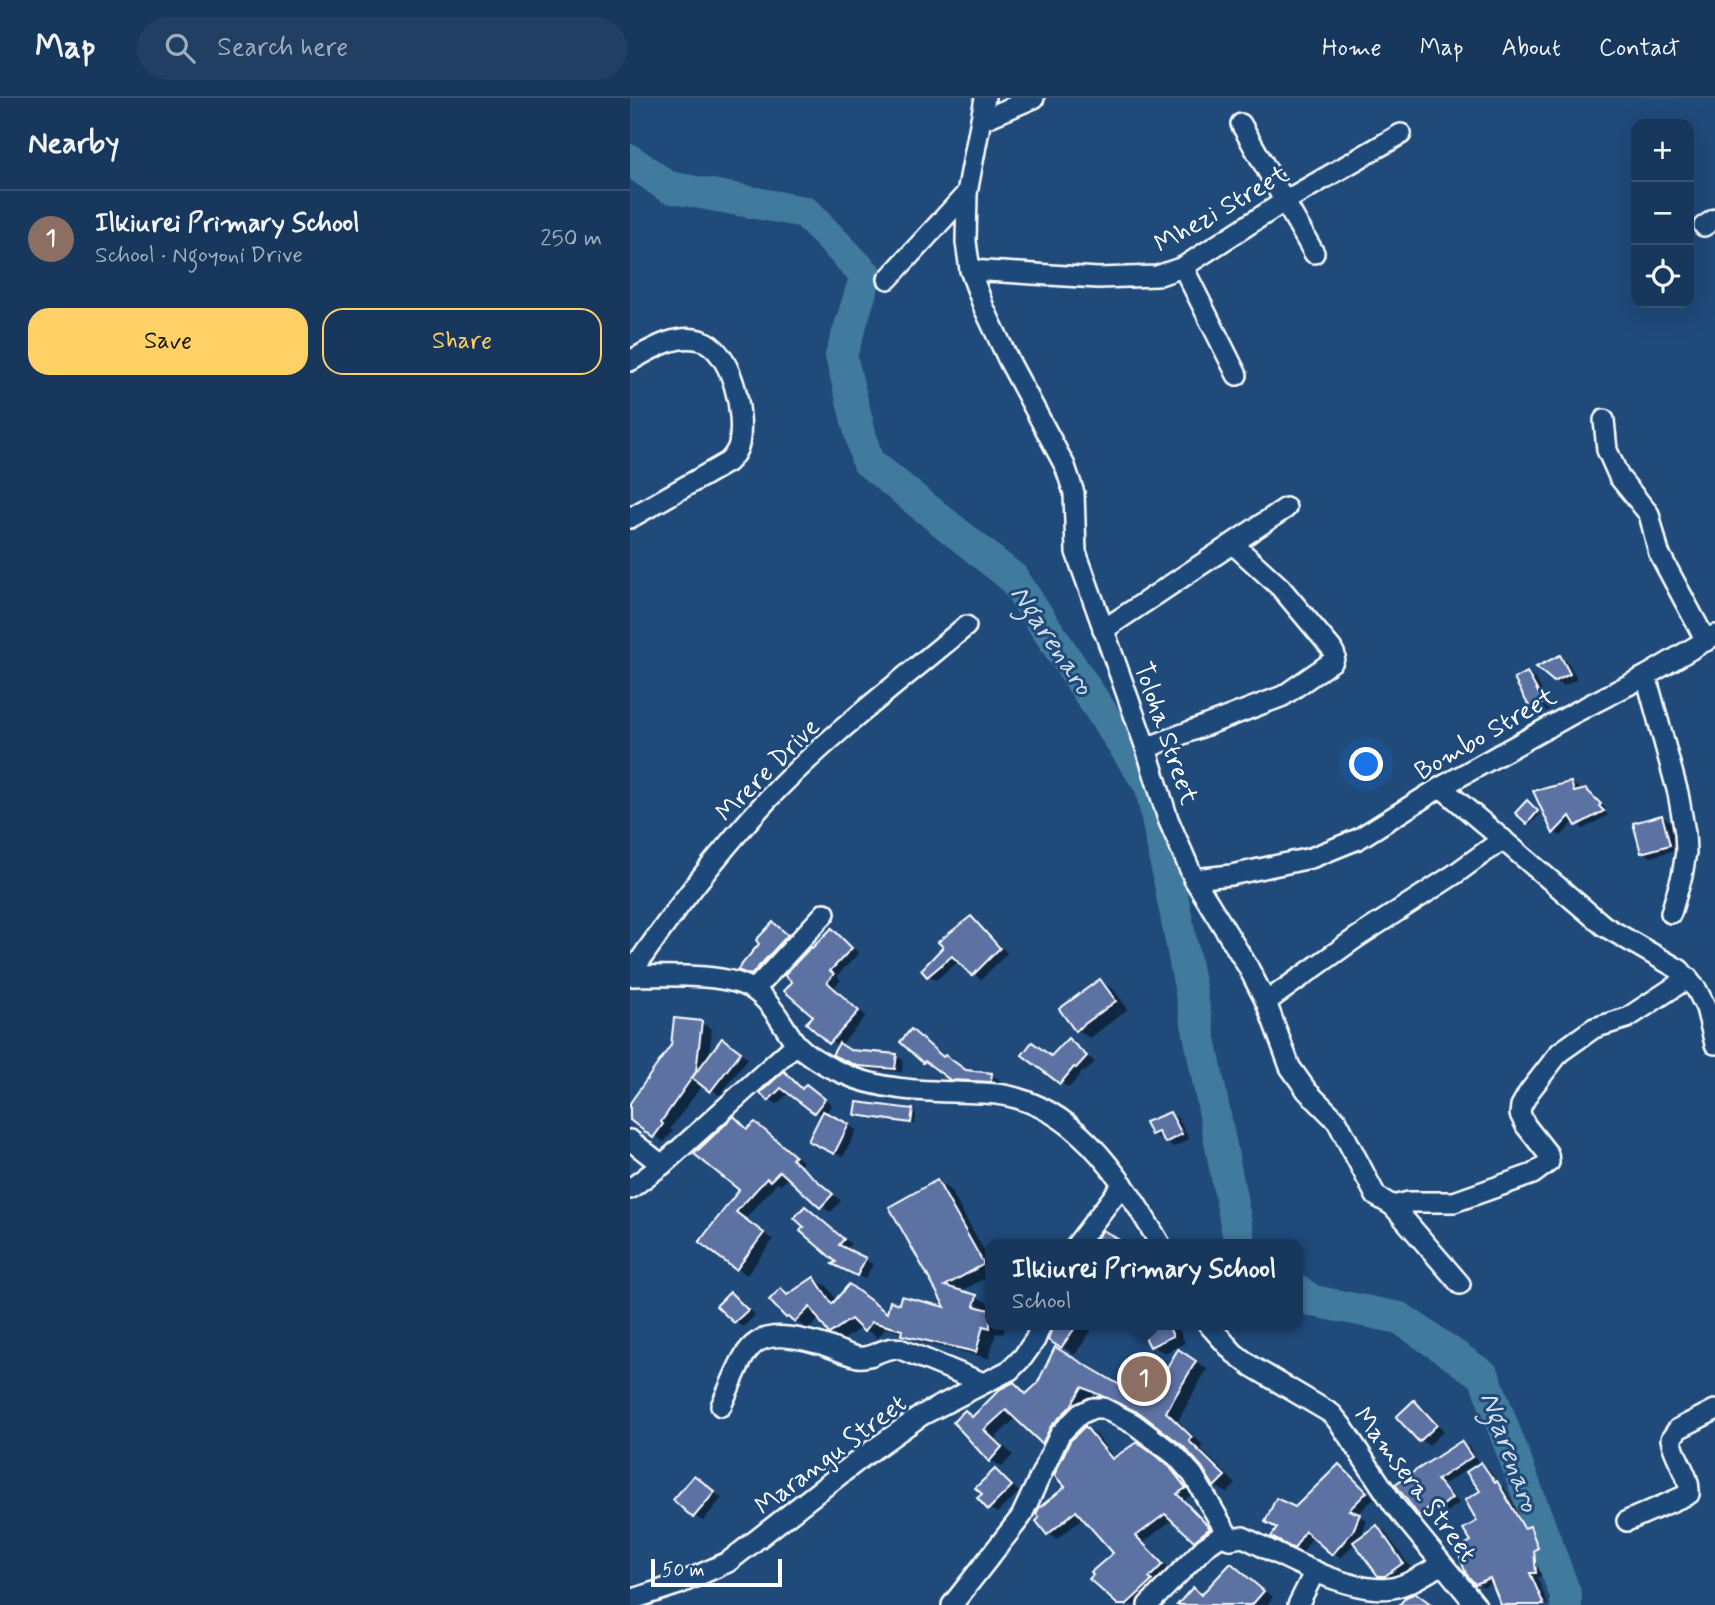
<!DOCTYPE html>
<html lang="en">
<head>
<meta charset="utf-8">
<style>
	:root { --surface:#17385c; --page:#203f62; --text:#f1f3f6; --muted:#9eacbb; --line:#365272; --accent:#ffd166 }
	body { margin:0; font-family:Mynerve,sans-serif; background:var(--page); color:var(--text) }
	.controls { position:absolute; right:21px; top:21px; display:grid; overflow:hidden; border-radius:14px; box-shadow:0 7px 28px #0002 }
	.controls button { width:63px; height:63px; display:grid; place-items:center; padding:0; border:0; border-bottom:2px solid var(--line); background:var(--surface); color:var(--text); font:35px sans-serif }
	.scale { position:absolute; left:21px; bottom:18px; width:131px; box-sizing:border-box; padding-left:7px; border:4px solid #fff; border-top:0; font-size:19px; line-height:24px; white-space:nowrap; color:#fff; -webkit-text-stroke:5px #1f4a7a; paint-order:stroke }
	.you { position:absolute; left:737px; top:667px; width:24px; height:24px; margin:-18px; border:5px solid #fff; border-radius:50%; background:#1a73e8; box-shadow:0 0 0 10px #1a73e833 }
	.badge { display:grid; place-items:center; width:46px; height:46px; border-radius:50%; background:var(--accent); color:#fff; font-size:23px; font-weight:700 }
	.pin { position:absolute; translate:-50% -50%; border:4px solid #fff; box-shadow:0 2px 7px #0006 }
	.popup { position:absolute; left:355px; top:1141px; width:318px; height:91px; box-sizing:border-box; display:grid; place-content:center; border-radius:14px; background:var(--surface); filter:drop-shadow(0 2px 5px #0005); font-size:23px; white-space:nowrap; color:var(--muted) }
	.popup b { font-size:26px; color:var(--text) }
	.popup::after { content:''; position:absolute; left:50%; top:100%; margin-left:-14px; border:14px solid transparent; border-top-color:var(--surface) }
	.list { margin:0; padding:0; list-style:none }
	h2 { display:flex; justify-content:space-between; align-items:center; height:91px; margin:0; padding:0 28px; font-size:30px }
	h2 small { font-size:23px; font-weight:400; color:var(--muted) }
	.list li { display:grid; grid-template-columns:46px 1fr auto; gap:21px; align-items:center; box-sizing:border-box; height:98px; padding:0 28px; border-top:2px solid var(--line) }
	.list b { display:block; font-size:26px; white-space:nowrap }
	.list p { margin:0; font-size:23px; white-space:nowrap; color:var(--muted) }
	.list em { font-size:23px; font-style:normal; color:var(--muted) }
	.actions { display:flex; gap:14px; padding:21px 28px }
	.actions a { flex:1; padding:16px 0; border:2px solid var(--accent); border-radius:21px; text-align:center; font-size:24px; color:var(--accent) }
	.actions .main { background:var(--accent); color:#111 }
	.icon { flex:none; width:38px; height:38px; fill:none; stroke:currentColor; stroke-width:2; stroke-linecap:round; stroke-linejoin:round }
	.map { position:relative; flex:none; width:1085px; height:1507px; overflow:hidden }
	header { display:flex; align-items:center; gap:42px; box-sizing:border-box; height:98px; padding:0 35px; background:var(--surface); border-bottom:2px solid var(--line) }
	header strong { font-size:33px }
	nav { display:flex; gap:38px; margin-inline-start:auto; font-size:24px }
	.search { width:490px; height:63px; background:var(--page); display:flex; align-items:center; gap:18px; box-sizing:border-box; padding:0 24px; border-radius:38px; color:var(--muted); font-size:26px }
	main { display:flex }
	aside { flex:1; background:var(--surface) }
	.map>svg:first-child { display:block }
</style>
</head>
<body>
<header>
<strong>Map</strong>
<div class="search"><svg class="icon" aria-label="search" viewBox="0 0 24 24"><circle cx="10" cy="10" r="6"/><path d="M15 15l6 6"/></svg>Search here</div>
<nav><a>Home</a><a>Map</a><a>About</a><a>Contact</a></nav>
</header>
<main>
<aside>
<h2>Nearby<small></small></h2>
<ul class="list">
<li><span class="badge" style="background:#8d6e63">1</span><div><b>Ilkiurei Primary School</b><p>School · Ngoyoni Drive</p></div><em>250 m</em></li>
</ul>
<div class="actions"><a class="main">Save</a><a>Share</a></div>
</aside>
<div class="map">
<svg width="1085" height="1507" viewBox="0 0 1085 1507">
	<rect width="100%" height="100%" fill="#1f4a7a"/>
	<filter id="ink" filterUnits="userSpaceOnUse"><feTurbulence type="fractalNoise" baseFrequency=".0143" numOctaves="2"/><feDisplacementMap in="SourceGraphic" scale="14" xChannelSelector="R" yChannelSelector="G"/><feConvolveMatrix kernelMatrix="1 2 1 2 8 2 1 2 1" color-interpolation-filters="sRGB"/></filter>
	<g filter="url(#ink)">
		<g fill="#0007">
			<polygon points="930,559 938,564 947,581 934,588 925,583"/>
			<polygon points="897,576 906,581 921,610 911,616 902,611"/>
			<polygon points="941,686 948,689 949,695 956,693 963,697 976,711 974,713 978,717 953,731 945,723 931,738 924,734"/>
			<polygon points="898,704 910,716 901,726 898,724"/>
			<polygon points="1032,718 1040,723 1048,751 1021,759 1012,754"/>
			<polygon points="341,820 349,825 377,855 351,882 329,863 306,882 298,877"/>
			<polygon points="144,826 164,842 129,880 109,872 132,845"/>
			<polygon points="202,833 229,855 207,878 211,882 204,889 236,918 210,948 220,954 266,958 273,962 272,974 237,971 211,960 209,949 179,925 185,918 183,852"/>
			<polygon points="470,883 483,891 498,911 460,940 447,932 431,911"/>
			<polygon points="71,925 82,931 79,960 101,947 118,960 90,997 73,986 40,1031 43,1033 34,1044 0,1020 0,1007 43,947"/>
			<polygon points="282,933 315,960 337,974 361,977 369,981 368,987 329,985 321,980 294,963"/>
			<polygon points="438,942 465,964 455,974 453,973 439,990 431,985 422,959"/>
			<polygon points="155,975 174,991 185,993 202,1007 195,1016 227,1032 213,1059 189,1047 192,1018 160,994 147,1006 139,1001"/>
			<polygon points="282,1013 286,1015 285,1026 227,1016"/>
			<polygon points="540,1016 548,1020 559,1041 544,1049 536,1044 533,1039 530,1040 522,1036"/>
			<polygon points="105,1020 120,1031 125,1026 135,1031 173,1064 171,1067 211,1103 201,1114 192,1109 159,1079 151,1087 147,1085 115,1121 143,1142 117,1177 71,1144 111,1092"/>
			<polygon points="307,1084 320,1092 360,1163 360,1177 330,1194 347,1199 360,1206 358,1214 360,1214 360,1227 376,1227 373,1236 366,1235 359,1260 286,1243 273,1235 256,1230 248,1240 232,1229 213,1242 200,1235 190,1220 179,1231 157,1219 151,1192 159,1197 184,1181 197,1188 207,1203 220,1188 259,1216 319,1212 261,1110"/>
			<polygon points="176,1110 221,1146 215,1152 243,1166 235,1181 212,1170"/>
			<polygon points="101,1196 109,1201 125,1217 113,1229 105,1224"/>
			<polygon points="424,1227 465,1227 445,1257 420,1241"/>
			<polygon points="511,1227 547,1227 555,1245 535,1255 521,1248"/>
			<polygon points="425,1252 518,1305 561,1260 577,1271 548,1323 573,1347 570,1350 606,1386 597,1395 585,1388 574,1368 555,1347 516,1318 465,1294 453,1315 424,1352 413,1345 386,1320 365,1340 383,1357 372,1369 360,1362 336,1314 344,1320 384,1286 399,1296 408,1287"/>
			<polygon points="784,1305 793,1309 814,1333 799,1347 790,1342"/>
			<polygon points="456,1330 465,1335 485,1361 517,1352 547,1374 564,1395 554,1402 588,1436 574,1447 565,1442 543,1421 514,1444 541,1472 513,1507 490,1507 485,1455 454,1419 427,1441 418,1435 437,1390"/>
			<polygon points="831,1345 839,1349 848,1364 813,1387 829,1405 816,1415 809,1411 798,1421 790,1417 767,1386"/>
			<polygon points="851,1366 858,1370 869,1387 874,1389 898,1431 907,1434 915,1454 911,1455 913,1478 907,1479 918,1507 873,1507 864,1484 853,1489 846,1485 843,1444 849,1423 852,1393"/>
			<polygon points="709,1369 717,1373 744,1400 727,1417 737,1422 730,1441 747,1429 755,1434 781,1470 764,1482 758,1482 749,1477 726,1444 711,1460 683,1438 673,1454 652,1443 665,1411"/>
			<polygon points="365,1373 374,1378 389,1394 367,1415 359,1410 354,1396"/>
			<polygon points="64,1379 92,1400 73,1423 64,1418"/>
			<polygon points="602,1468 643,1499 637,1507 551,1507 564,1492 573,1497"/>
		</g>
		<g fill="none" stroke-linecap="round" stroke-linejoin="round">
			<g stroke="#417a9c" stroke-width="32">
				<polyline points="0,62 38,89 175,114 236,177 211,258 237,363 383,480 521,689 610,1146"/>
				<polyline points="668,1193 683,1203 770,1220 854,1278 936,1498 936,1507"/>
			</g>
		</g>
		<g fill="#5c72a3" stroke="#fff" stroke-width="2">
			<polygon points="930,557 940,576 924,584 906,569"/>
			<polygon points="897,574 914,605 901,612 884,581"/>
			<polygon points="941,684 944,694 956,691 971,706 969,708 974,713 946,728 940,718 923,736 903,693"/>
			<polygon points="897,702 908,713 897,726 885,715"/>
			<polygon points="1032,717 1040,747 1011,755 1003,725"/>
			<polygon points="341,818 370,850 342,878 322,858 297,879 291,872 313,849 308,844"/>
			<polygon points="143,824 158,837 121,877 107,872 129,846 126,842"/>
			<polygon points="202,830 222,850 200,873 204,876 197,884 229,913 199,946 176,925 183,918 154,893 162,884 154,877 181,849 182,850"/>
			<polygon points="470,881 486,903 445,933 429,911"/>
			<polygon points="44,920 72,923 66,974 31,1024 33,1026 23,1040 0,1022 0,1005 41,947"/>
			<polygon points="281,931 313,959 315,957 336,972 362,975 361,984 320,982 295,963 293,965 270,944"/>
			<polygon points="92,940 111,954 80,994 62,980"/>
			<polygon points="438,940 457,958 446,970 444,969 430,986 392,957 402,944 421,958"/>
			<polygon points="209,945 220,952 267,956 265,971 228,968 211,961 202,957"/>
			<polygon points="154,973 172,991 176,986 195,1001 184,1015 151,990 138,1003 130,995"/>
			<polygon points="227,1004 283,1011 281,1025 225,1017"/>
			<polygon points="193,1013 219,1026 204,1056 178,1043"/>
			<polygon points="540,1014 552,1036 535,1045 528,1034 521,1037 515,1024"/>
			<polygon points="104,1018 117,1031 125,1024 165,1058 162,1061 203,1096 190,1110 150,1073 140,1083 137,1080 106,1114 134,1135 106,1172 69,1144 109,1092 64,1056"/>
			<polygon points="307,1082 354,1166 315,1188 347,1197 344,1208 360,1212 360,1230 353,1228 346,1254 271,1237 272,1232 242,1224 234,1234 221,1221 199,1236 180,1209 165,1224 158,1219 156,1220 139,1202 151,1190 157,1197 184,1179 202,1206 219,1186 257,1215 260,1203 269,1206 271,1198 315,1209 259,1109"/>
			<polygon points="175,1108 214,1141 209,1147 236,1160 227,1178 202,1166 206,1164 170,1133 173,1129 175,1130 164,1120"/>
			<polygon points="473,1132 496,1146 462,1146"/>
			<polygon points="100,1194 118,1212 104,1225 86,1208"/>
			<polygon points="423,1227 447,1227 431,1250 418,1242"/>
			<polygon points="509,1227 538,1227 543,1238 520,1249"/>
			<polygon points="425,1249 517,1303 548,1251 566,1263 536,1314 562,1339 559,1343 595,1378 584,1389 572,1369 553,1348 510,1315 452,1289 441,1308 421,1328 412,1346 376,1312 354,1332 372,1349 359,1364 323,1324 335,1312 342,1319 370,1291 384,1284 396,1296 407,1286"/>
			<polygon points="784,1302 807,1327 789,1344 766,1319"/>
			<polygon points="455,1328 482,1361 507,1344 538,1367 556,1390 547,1396 580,1430 564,1443 535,1416 506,1438 533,1466 519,1480 522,1483 496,1507 488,1507 459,1481 463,1477 461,1474 483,1455 446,1413 417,1437 406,1423 409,1420 406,1416 409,1410 435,1389 424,1377 440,1343"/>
			<polygon points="831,1343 842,1359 807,1382 822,1400 807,1412 803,1406 789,1418 765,1386"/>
			<polygon points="851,1364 865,1384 867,1383 894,1430 900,1428 908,1450 904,1452 906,1475 900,1475 914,1507 871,1507 860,1480 845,1486 836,1476 827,1451 841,1443 833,1431 847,1423 835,1402 850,1393 836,1374"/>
			<polygon points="709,1366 737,1394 719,1412 730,1416 723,1433 702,1457 675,1433 664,1451 641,1439 647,1430 635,1424 646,1400 665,1409"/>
			<polygon points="365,1371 382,1388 358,1412 347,1400 352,1396 345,1390"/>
			<polygon points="64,1377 85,1394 63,1420 43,1402"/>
			<polygon points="747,1427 773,1465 755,1478 748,1478 723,1444"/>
			<polygon points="601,1465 634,1493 622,1507 547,1507 563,1489 571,1497"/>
			<polygon points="786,1495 802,1507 769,1507 776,1499"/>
		</g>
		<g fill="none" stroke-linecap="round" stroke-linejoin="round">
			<defs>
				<g id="minor">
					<polyline points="355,0 337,95 336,144 340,172 354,210 378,261 435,368 444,395 446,454 516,650 538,721 564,781 618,869 636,904 660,969 677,993 707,1023 746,1098 763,1108 779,1104 824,1104 903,1076 919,1064 918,1056 896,1028 890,1016 891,1008 899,994 930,954 964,930 997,920 1058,880"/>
					<polyline points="352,22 404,0"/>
					<polyline points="611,26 684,155"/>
					<polyline points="1074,128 1085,121"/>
					<polyline points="553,169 607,277"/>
					<polyline points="340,172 468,180 527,178 553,169 655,103 771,36"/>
					<polyline points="258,181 337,95"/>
					<path d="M0,263C20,252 46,235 70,242C103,252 115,317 109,346C107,354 103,359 98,364L0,420"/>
					<polyline points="974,322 977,352 989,379 1019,416 1029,455 1076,543"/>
					<polyline points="473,532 656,410"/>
					<polyline points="1016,578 1048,695 1055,735 1056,754 1052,778 1041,815"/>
					<polyline points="516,650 653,598 703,563 705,557 702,551 650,489 603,446"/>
					<polyline points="811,689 974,828 1050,872 1067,892 1076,910 1085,946"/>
					<polyline points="564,781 601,777 681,760 728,741 811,689 944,615 1016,578 1085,537"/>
					<path d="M0,877C42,815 88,755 139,700C199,637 270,584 336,528"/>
					<path d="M0,878C32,878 99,874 125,893C142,905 152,926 164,943C174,956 197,969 212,975C255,995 308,993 353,995C441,997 491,1079 530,1146"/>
					<polyline points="124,892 195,815"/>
					<polyline points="636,904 726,840 825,776 873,741"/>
					<polyline points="0,1042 32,1067"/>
					<polyline points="0,1091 32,1067 166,946"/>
					<polyline points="763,1108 830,1186"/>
					<polyline points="447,1146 493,1086"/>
					<polyline points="579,1227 604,1255 621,1268 702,1316 711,1327 764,1407 846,1507"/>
					<path d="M91,1308C117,1252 116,1225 187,1245C200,1248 214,1256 228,1259C244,1261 254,1247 270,1251L354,1285"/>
					<path d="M997,1423L1059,1396C1061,1378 1044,1360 1041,1341L1048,1331L1085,1312"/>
					<polyline points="0,1502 49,1486 98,1464 230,1361 292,1317 380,1272 393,1259 405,1242 411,1227"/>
					<polyline points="322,1507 391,1419 430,1336 450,1316 463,1310 473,1310 504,1326 546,1358 563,1377 600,1441"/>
					<path d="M518,1507L575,1449L591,1438L600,1441L613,1439C651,1457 719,1497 762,1490C779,1487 796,1475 811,1467"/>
					<polyline points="668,1507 685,1473"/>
				</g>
			</defs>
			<use href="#minor" stroke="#fff" stroke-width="24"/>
			<use href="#minor" stroke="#1f4a7a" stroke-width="19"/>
		</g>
	</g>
	<g text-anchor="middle" stroke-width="6" stroke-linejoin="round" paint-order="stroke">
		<g font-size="26" fill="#fff" stroke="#1f4a7a">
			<text transform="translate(591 110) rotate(-30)" y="9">Mhezi Street</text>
			<text transform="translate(537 635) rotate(71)" y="9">Toloha Street</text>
			<text transform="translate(855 635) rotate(-30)" y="9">Bombo Street</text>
			<text transform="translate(137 671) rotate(-45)" y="9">Mrere Drive</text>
			<text transform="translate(200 1356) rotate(-37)" y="9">Marangu Street</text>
			<text transform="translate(786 1386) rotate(53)" y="9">Mamsera Street</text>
		</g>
		<g font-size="28" font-style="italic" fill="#d0dee6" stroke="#1f4a7a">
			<text transform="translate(423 541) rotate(56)" y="10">Ngarenaro</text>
			<text transform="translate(881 1353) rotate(70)" y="10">Ngarenaro</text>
		</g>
	</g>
</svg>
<div class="controls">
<button>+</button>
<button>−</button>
<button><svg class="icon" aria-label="locate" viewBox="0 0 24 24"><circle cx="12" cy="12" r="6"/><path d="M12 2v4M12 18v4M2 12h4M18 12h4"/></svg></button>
</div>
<div class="scale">50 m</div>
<div class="you"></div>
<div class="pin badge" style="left:514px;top:1281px;background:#8d6e63">1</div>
<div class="popup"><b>Ilkiurei Primary School</b>School</div>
</div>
</main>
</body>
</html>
